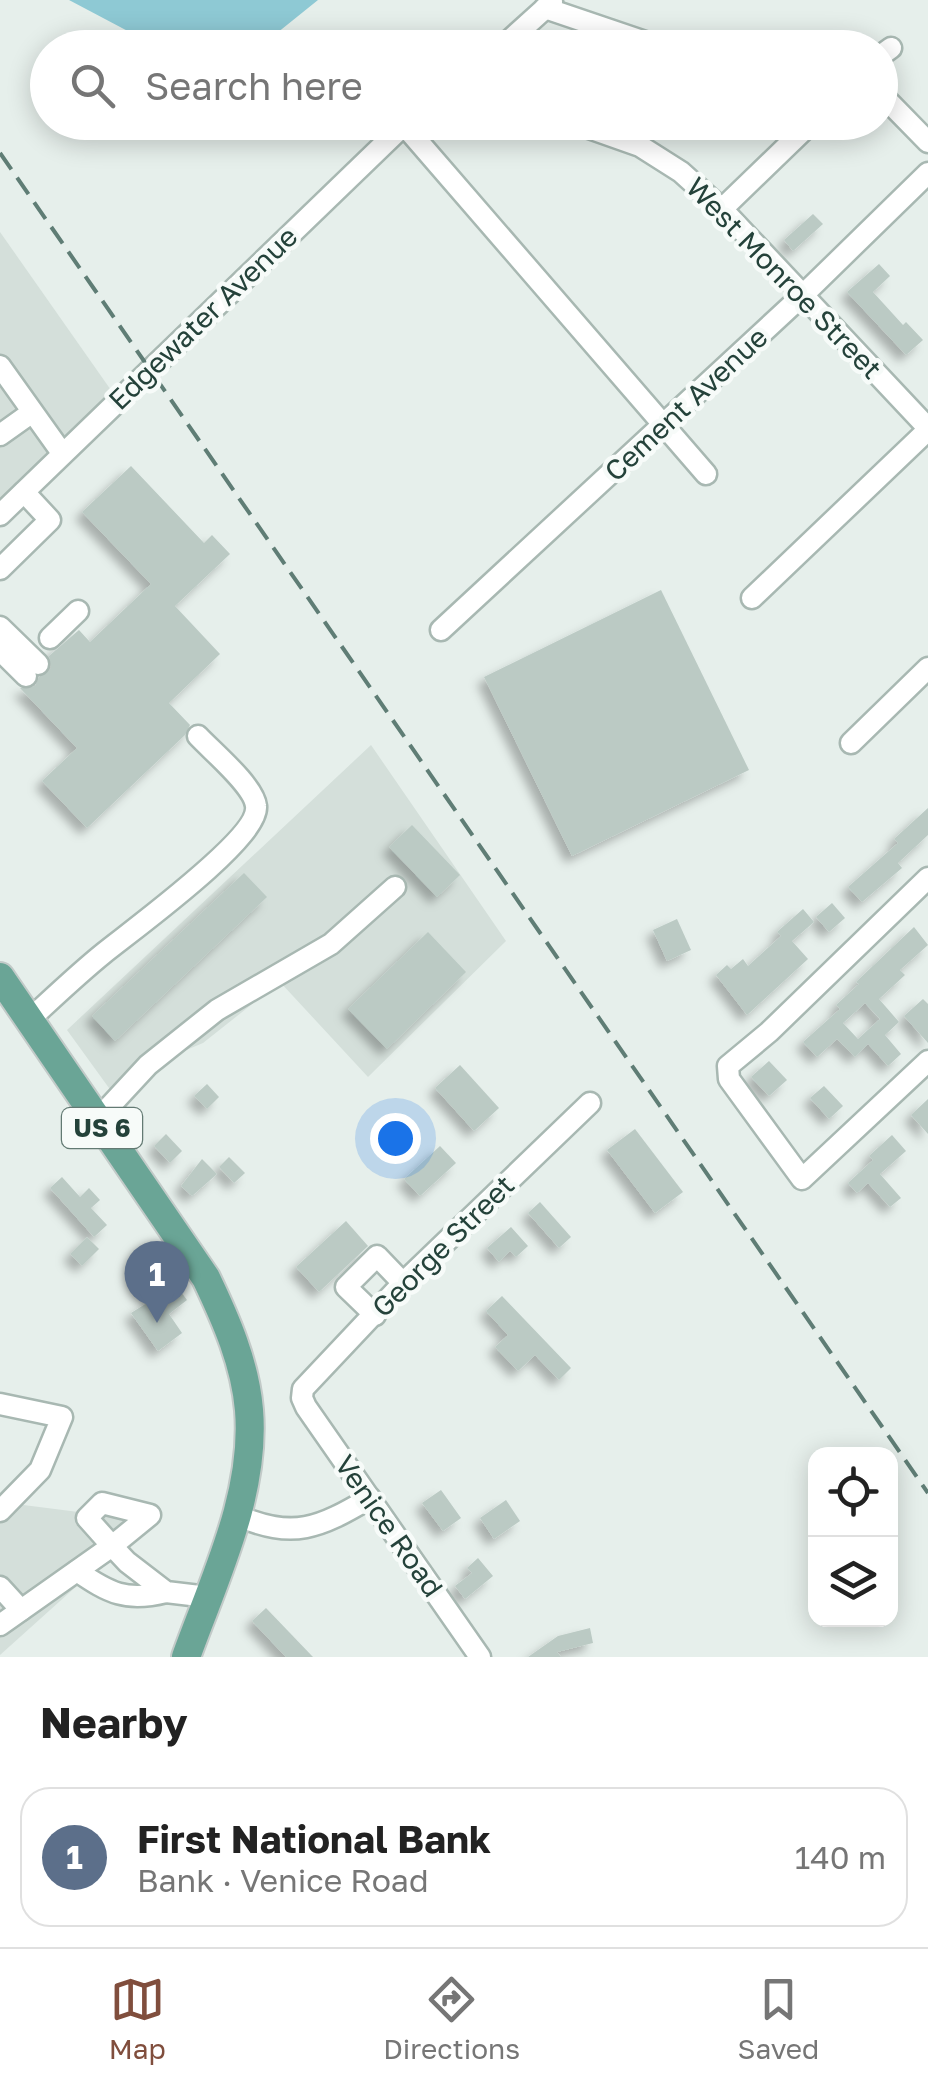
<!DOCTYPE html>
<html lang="en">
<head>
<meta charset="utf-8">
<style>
	:root { --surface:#fff; --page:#f2f2f2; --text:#222; --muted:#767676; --line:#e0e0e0; --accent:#804e3d }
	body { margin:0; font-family:"Golos Text",sans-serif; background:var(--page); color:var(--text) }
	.controls { position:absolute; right:30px; bottom:30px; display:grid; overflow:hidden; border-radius:20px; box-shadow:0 5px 25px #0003 }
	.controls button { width:90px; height:90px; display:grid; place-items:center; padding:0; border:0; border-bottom:2px solid var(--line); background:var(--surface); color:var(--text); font:50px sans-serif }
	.you { position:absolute; left:395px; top:1138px; width:35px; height:35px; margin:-25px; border:8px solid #fff; border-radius:50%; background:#1a73e8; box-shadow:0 0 0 15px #1a73e833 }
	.badge { display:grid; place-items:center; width:65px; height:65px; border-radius:50%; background:var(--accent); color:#fff; font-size:32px; font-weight:700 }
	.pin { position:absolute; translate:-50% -82px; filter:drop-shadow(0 2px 5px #0008) }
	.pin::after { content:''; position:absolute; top:52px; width:35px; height:30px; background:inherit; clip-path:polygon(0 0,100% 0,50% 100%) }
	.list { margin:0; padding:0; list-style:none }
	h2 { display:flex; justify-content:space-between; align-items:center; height:130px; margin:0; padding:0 40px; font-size:42px }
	h2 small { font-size:32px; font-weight:400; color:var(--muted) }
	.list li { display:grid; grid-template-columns:65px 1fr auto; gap:30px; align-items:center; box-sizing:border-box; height:140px; margin:0 20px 20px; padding:0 20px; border:2px solid var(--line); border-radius:30px }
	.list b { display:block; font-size:38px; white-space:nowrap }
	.list p { margin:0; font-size:32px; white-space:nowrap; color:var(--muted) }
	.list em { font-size:32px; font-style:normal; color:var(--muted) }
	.icon { flex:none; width:55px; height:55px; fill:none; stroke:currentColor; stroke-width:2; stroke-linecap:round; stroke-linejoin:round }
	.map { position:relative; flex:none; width:928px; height:1657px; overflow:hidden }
	.search { position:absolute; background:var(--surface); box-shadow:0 5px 25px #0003; left:30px; right:30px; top:30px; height:110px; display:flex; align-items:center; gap:25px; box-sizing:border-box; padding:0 35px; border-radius:55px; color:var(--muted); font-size:38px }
	.sheet { height:290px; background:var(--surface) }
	nav { display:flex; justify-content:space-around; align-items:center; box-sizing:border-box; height:140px; border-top:2px solid var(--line); background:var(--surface); font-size:28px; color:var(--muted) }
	nav a { display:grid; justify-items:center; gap:5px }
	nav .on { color:var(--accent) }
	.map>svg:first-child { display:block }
</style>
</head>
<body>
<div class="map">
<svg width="928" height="1657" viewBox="0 0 928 1657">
	<defs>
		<filter id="shadow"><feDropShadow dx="-7" dy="7" stdDeviation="5" flood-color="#0004"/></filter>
	</defs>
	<rect width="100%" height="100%" fill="#e6efeb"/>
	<g fill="#d4dfda">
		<polygon points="0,232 113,393 0,501"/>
		<polygon points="371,745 506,941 368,1077 280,982 203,1043 172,1056 122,1106 67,1030"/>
		<polygon points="0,1502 149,1521 0,1655"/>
	</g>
	<polygon fill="#8ec9d4" points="69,0 318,0 277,33 238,41 188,33 139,37"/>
	<g fill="#bbcac4" fill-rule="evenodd" filter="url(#shadow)">
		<polygon points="813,214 823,224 793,251 784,240"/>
		<polygon points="879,264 890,276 873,292 903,325 906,322 923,340 906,355 847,292"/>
		<polygon points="131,466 204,543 212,535 230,554 175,606 220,654 169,703 190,725 185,735 87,828 42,781 77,748 20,688 35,686 39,677 51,668 49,656 79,630 90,642 151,584 82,512"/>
		<polygon points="661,590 749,770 572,856 484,677"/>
		<polygon points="928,808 928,835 898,863 902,868 862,902 848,887 898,843 894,839"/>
		<polygon points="412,825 460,875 437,897 389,847"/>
		<polygon points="244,873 267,897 115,1041 92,1016"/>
		<polygon points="832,903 845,918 829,932 816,917"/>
		<polygon points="803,909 814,922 792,941 808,959 747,1015 716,975 727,965 731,969 743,959 748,966 781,936 777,932"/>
		<polygon points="677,919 691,950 667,961 653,930"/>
		<path d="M914,927L928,945L900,970L905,975L879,999L899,1022L885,1035L901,1054L888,1066L868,1044L855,1057L837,1039L817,1057L803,1042L840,1009L836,1005L859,984L856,982ZM865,1003L880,1019L858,1039L843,1023Z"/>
		<polygon points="428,932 466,972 387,1049 348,1009"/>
		<polygon points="923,999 928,1004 928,1043 904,1016"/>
		<polygon points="769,1061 787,1080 769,1096 751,1077"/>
		<polygon points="460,1065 499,1108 474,1131 435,1088"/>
		<polygon points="207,1084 219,1097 207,1109 194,1096"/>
		<polygon points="824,1086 843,1106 829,1119 810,1098"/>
		<polygon points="928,1099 928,1134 911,1115"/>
		<polygon points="635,1129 683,1192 655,1213 607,1150"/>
		<polygon points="166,1134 182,1151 170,1163 154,1146"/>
		<polygon points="892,1135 906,1151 880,1174 901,1198 890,1207 868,1183 857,1193 848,1183 873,1160 869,1156"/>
		<polygon points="440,1146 456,1163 420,1196 404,1179"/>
		<polygon points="229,1157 245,1173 234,1183 219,1167"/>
		<polygon points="202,1159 217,1174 192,1196 181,1186"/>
		<polygon points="62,1177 80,1197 89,1188 100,1200 91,1208 107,1225 94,1237 50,1188"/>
		<polygon points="540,1202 571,1237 559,1248 528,1213"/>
		<polygon points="346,1221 368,1246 319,1292 296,1267"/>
		<polygon points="511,1227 528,1246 516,1257 510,1251 499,1262 487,1248"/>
		<polygon points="87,1237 99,1249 82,1266 70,1254"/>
		<polygon points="176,1285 187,1300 169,1314 182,1333 158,1351 131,1313"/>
		<polygon points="502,1296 571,1368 559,1380 535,1355 518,1371 495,1347 508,1335 486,1311"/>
		<polygon points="441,1490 461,1518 443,1531 422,1503"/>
		<polygon points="506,1500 520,1521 494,1539 480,1518"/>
		<polygon points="478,1558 493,1576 465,1599 455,1586 472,1573 467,1568"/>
		<polygon points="266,1608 313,1657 286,1657 252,1621"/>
		<polygon points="590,1628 593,1643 557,1652 561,1657 528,1657 558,1636"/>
	</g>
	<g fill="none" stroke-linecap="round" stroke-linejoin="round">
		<defs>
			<g id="minor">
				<polyline points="545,8 663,48"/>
				<polyline points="501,48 552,2"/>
				<polyline points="880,56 891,48"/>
				<polyline points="880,93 928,142"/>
				<polyline points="572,122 640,146 681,172 722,209 928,428"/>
				<polyline points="404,125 706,474"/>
				<polyline points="722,209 812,122"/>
				<polyline points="0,366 62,453"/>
				<polyline points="0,435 31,413"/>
				<polyline points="0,515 407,122"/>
				<polyline points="0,569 50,520 24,492"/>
				<polyline points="752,598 928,430"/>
				<polyline points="0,627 38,664"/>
				<polyline points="441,630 804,294 928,173"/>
				<polyline points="50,638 78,611"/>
				<polyline points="0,650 26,676"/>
				<polyline points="851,743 928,668"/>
				<polyline points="928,878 769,1032 728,1066 729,1079 802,1179 928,1061"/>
				<path d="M29,1020C54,997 78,974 104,953C131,931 260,838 256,806C254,786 213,752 198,736"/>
				<polyline points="97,1120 148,1065 217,1010 331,944 395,887"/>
				<polyline points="375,1315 346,1287 377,1256 403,1283"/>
				<polyline points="0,1404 62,1417 40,1470 0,1511"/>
				<polygon points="102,1503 150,1515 112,1546 87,1518"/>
				<path d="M236,1515C294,1540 319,1528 370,1498"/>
				<path d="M77,1571C109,1593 126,1602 166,1592"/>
				<polyline points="0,1587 21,1610"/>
				<polyline points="0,1625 112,1546 127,1562 166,1592 208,1597"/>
				<polyline points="480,1657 306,1407 302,1398 303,1389 403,1283 590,1103"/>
			</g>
			<path id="major" d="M0,977L206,1278C226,1320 245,1363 249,1410C256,1495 214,1579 186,1657"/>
		</defs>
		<use href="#minor" stroke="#a8b8b2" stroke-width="25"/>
		<use href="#major" stroke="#c2cac8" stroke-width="32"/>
		<use href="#minor" stroke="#fff" stroke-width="20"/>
		<use href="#major" stroke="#6aa596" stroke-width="28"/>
		<polyline stroke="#5f7d75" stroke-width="4" stroke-dasharray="20 10" stroke-linecap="butt" points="0,153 928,1493"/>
	</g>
	<g text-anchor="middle" stroke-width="9" stroke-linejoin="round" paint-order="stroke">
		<rect fill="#f7fbf9" stroke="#637a73" stroke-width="2.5" x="62" y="1108" width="80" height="40" rx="8"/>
		<g font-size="25" font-weight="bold" fill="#24423a">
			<text x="102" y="1137">US 6</text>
		</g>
		<g font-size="28" fill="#24423a" stroke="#f7fbf9">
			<text transform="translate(784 278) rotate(46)" y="10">West Monroe Street</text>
			<text transform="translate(203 318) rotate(-44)" y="10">Edgewater Avenue</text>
			<text transform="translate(686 404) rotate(-43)" y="10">Cement Avenue</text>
			<text transform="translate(443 1246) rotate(-45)" y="10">George Street</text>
			<text transform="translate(389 1526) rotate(55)" y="10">Venice Road</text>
		</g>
	</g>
</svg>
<div class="controls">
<button><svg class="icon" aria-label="locate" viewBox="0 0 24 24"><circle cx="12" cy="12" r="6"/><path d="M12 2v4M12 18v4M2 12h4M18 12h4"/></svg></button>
<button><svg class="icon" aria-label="layers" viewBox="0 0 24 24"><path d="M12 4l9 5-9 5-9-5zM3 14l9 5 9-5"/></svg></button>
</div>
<div class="you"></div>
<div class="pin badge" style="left:157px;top:1323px;background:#5c6f8a">1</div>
<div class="search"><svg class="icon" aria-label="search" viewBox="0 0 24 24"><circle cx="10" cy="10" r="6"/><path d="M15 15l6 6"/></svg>Search here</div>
</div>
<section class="sheet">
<h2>Nearby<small></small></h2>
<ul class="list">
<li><span class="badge" style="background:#5c6f8a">1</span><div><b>First National Bank</b><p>Bank · Venice Road</p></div><em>140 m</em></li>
</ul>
</section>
<nav>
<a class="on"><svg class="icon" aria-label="map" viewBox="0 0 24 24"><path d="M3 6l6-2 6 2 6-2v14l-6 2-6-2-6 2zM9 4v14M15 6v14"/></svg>Map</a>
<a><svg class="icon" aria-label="directions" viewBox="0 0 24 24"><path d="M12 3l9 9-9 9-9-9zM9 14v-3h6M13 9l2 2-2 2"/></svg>Directions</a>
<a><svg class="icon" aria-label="saved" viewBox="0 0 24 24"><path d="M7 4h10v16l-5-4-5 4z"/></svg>Saved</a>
</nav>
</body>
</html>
